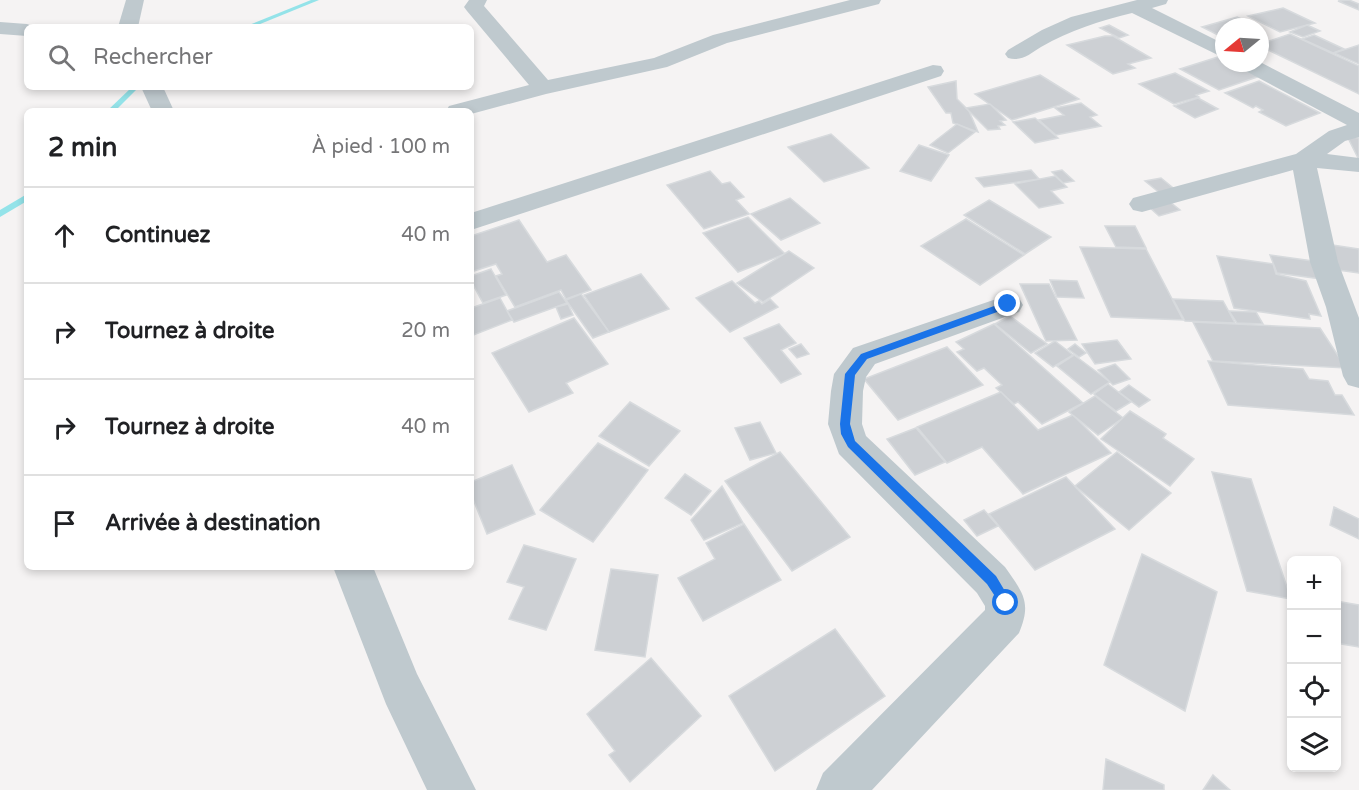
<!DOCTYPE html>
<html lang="fr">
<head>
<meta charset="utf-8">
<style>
	:root { --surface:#fff; --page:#f6f6f6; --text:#202124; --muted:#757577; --line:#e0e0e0 }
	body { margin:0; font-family:"Varela Round",sans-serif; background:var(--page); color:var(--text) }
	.controls { position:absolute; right:18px; bottom:18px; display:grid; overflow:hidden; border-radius:9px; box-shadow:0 3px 9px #0003 }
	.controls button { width:54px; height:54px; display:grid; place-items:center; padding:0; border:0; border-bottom:2px solid var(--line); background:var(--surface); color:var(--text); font:30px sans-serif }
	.compass { position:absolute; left:1215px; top:18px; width:54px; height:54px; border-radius:50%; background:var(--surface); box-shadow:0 3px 9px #0003; rotate:252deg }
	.stop { position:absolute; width:18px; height:18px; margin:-14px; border:4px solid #1a73e8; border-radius:50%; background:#fff }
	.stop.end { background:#1a73e8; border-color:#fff; box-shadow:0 2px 6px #0008 }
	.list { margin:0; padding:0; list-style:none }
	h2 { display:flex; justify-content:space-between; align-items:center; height:78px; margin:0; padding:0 24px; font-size:26px }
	h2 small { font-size:20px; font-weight:400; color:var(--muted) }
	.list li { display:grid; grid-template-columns:39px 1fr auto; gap:18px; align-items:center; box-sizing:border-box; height:96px; padding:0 24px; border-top:2px solid var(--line) }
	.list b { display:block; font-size:22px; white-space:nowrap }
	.list em { font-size:20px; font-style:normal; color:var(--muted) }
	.icon { flex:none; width:33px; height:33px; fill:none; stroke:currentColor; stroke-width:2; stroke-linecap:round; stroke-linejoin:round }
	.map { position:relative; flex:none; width:1359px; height:790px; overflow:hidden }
	.search { position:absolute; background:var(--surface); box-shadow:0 3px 9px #0003; left:24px; top:24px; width:450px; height:66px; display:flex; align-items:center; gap:15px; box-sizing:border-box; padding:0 21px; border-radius:9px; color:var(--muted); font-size:22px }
	.panel { position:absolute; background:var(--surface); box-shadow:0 3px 9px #0003; left:24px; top:108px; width:450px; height:462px; border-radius:9px }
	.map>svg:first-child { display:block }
</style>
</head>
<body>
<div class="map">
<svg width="1359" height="790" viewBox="0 0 1359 790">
	<rect width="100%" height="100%" fill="#f5f3f3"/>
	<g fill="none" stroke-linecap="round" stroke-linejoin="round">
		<g fill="#94e3e9" fill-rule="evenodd">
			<polygon points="311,0 319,0 253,27 244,27"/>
			<polygon points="132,87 139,87 115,111 107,111"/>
			<polygon points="27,194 27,201 0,217 0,210"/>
		</g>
	</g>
	<g fill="#cdd0d4" stroke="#d7dadd" stroke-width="1.5">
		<polygon points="1349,0 1359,4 1359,10 1338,1"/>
		<polygon points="1283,8 1315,23 1280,32 1248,16"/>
		<polygon points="1237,17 1257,27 1224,27 1224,38 1202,27"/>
		<polygon points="1109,25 1128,35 1119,38 1100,28"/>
		<polygon points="1307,25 1320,31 1303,37 1290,32"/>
		<polygon points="1290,34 1359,66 1359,94 1260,46 1260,44"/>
		<polygon points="1314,35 1344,49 1333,53 1302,39"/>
		<polygon points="1105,36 1113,36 1151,58 1128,64 1135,68 1113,74 1067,45"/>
		<polygon points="1359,45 1359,64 1334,53"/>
		<polygon points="1224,55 1224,63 1240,63 1263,75 1219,90 1180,69"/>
		<polygon points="1175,73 1209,91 1196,95 1199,97 1174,104 1139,84"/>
		<polygon points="1040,75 1079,99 1012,120 975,94"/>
		<polygon points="956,81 957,99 969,111 978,132 953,123 951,113 946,113 928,87"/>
		<polygon points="1259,81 1320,113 1286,126 1259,112 1263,110 1256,106 1253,108 1225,93"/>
		<polygon points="1198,98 1218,109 1195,118 1174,106"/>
		<polygon points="1081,103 1097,115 1090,117 1101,126 1056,135 1039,120 1064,115 1055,108"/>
		<polygon points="990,104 1006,120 1000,121 1005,125 998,126 1000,129 988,130 966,108"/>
		<polygon points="1035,118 1058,138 1035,143 1013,122"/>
		<polygon points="957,124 975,132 948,153 930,145"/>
		<polygon points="831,134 869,168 824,182 788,147"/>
		<polygon points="1347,136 1359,138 1359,158 1358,158"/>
		<polygon points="919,145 949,155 931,181 900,171"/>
		<polygon points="1031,170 1039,179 984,187 976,178"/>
		<polygon points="1062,170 1074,181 1063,183 1052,172"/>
		<polygon points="710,171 722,184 730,182 744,197 736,200 749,214 704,229 667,185"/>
		<polygon points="1055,176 1067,187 1051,191 1063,203 1039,208 1015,184"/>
		<polygon points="1161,178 1177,191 1161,194 1145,181"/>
		<polygon points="790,198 820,223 781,240 751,214"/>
		<polygon points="989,200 1051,237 1025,254 964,215"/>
		<polygon points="1170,202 1180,210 1159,216 1149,207"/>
		<polygon points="748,217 785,254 738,272 703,233"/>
		<polygon points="966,219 1024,255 980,285 921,246"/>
		<polygon points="519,220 547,262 566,255 591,290 566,299 561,290 515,307 496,276 502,274 496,264 471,272 471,236"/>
		<polygon points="1105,226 1135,226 1146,248 1116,247"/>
		<polygon points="1326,244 1359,249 1359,273 1338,270"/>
		<polygon points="1080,247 1146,249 1183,320 1111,317"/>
		<polygon points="789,251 814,268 763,302 737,283"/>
		<polygon points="1270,255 1320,262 1329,280 1277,273"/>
		<polygon points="1217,256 1273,264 1276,274 1306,281 1321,316 1309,314 1310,319 1234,308"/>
		<polygon points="491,269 506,295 483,303 471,281 471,276"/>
		<polygon points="641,274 669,309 609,332 584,295"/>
		<polygon points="1050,280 1077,281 1084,298 1057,297"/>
		<polygon points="732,281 755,303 759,301 762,304 770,299 778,307 730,332 696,298"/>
		<polygon points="1020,284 1049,284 1077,340 1046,341"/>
		<polygon points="559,292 567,303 514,322 507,311"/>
		<polygon points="581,294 609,332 593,338 566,300"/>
		<polygon points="500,298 512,320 471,336 471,308"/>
		<polygon points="1173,299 1223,301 1235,323 1185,321"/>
		<polygon points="568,304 573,315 561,319 556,307"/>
		<polygon points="1229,311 1256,312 1263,324 1237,323"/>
		<polygon points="1010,316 1047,344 1031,353 995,324"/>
		<polygon points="574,318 608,364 566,383 573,393 529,412 492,353"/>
		<polygon points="1193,322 1320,328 1346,368 1213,361"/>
		<polygon points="779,324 796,343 781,350 801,374 781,383 744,338"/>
		<polygon points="994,324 1083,403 1042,424 1018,402 1014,404 996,388 1002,385 984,368 977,371 957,352 964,349 956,342"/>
		<polygon points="1117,340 1131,359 1095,364 1082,344"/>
		<polygon points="1055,341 1073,355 1053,367 1035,353"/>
		<polygon points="801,344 809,354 797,358 789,349"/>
		<polygon points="1075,344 1086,353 1079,357 1068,349"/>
		<polygon points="947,347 983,385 898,420 864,379"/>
		<polygon points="1074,355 1110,382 1091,394 1057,366"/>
		<polygon points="1208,361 1303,369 1309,379 1328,381 1335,395 1342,395 1354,415 1228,405"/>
		<polygon points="1115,364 1130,379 1113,385 1098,370"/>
		<polygon points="1108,384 1131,402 1116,411 1094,394"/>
		<polygon points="1129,385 1150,400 1139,407 1119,392"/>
		<polygon points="1001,392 1038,430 1073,415 1111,453 1023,494 982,447 947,463 917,427"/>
		<polygon points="1095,396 1123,418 1098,435 1069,412"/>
		<polygon points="630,402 680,431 649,466 599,436"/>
		<polygon points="1130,411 1166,434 1163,438 1194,459 1170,486 1101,439"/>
		<polygon points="760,422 776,453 750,460 735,428"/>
		<polygon points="916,428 945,462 915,475 887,439"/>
		<polygon points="598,443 648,470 593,542 540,510"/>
		<polygon points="780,452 850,537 792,571 725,481"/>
		<polygon points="1117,452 1171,493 1129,530 1075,486"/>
		<polygon points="512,465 535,514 487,534 471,494 471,482"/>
		<polygon points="1212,472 1251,479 1291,599 1247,591"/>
		<polygon points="685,474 711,491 691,515 665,498"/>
		<polygon points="1066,477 1115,529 1035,570 989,514"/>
		<polygon points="722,486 743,523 704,540 691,520"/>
		<polygon points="1334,507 1359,519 1359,539 1330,525"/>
		<polygon points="984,510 998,526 977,536 964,520"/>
		<polygon points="744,524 781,580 703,621 678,578 715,559 706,543"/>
		<polygon points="524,545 576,559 546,630 509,619 524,587 507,582"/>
		<polygon points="1142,554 1217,592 1185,711 1104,665"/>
		<polygon points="611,569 658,575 645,657 595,650"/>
		<polygon points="1336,601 1359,605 1359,647 1336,643"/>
		<polygon points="835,629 885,696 775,771 729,696"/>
		<polygon points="651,658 701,716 630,782 609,755 615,751 587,714"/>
		<polygon points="1106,759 1164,785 1164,790 1103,790"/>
		<polygon points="1213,775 1230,790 1203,790"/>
	</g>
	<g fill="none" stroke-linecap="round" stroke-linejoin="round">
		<g fill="#bfc9ce" fill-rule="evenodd">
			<polygon points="126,0 144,0 138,27 118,27"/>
			<polygon points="469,0 487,0 484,6 548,80 654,58 713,35 850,0 881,0 879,4 727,43 667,67 546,94 471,114 471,111 446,111 449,106 529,85 467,11 464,7"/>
			<path d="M1137,0H1168L1166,4L1152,8L1224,44V58L1132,13C1100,21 1070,30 1041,47C1030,54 1021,62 1008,58L1005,54L1008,50L1042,30L1071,17Z"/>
			<polygon points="0,22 27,24 35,27 27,27 27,36 0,34"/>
			<polygon points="1260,62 1359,113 1359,137 1345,141 1327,154 1359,158 1359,172 1317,168 1338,262 1359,318 1359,388 1348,385 1343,376 1326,307 1310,262 1293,170 1142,212 1133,210 1129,204 1133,198 1296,154 1329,131 1347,125 1238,67 1234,63"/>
			<polygon points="933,65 941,66 944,71 941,76 471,230 471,213"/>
			<polygon points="141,87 163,87 174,111 152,111"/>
			<path d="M1008,295L1019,298L1023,305L1019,312L875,364L866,377L863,391L862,424L866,436L1005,567C1023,593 1032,602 1019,633L872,790H816L823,773L985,610V606L977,593L839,454L828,424L831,391L834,374L853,348Z"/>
			<polygon points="333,567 373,567 417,674 476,790 427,790 386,704"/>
		</g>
	</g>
	<polygon fill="#1a73e8" points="1008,301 1013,304 1011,307 867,359 855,375 850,424 855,441 996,576 1012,603 1006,609 1002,607 987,584 848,447 841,434 840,424 845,374 861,354"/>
</svg>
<div class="controls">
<button>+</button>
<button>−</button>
<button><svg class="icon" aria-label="locate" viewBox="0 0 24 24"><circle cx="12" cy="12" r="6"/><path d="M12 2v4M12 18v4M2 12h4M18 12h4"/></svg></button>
<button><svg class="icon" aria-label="layers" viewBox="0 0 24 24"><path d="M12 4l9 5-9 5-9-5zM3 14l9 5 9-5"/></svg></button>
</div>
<svg class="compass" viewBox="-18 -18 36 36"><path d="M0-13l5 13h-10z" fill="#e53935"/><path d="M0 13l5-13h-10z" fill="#757577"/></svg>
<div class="stop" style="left:1006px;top:603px"></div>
<div class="stop end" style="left:1008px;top:304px"></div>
<div class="search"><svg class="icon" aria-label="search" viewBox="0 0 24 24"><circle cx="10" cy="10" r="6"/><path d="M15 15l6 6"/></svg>Rechercher</div>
<section class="panel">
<h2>2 min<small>À pied · 100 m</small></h2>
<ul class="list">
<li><svg class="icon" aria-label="ahead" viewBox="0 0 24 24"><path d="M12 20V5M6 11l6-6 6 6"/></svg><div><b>Continuez</b></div><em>40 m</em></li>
<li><svg class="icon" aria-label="right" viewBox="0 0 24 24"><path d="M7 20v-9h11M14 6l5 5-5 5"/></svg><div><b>Tournez à droite</b></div><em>20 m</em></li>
<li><svg class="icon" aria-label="right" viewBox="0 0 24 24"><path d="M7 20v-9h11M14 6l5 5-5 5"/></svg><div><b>Tournez à droite</b></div><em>40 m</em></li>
<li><svg class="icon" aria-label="arrive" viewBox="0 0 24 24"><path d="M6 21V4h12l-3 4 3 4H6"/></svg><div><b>Arrivée à destination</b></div></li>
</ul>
</section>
</div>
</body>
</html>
